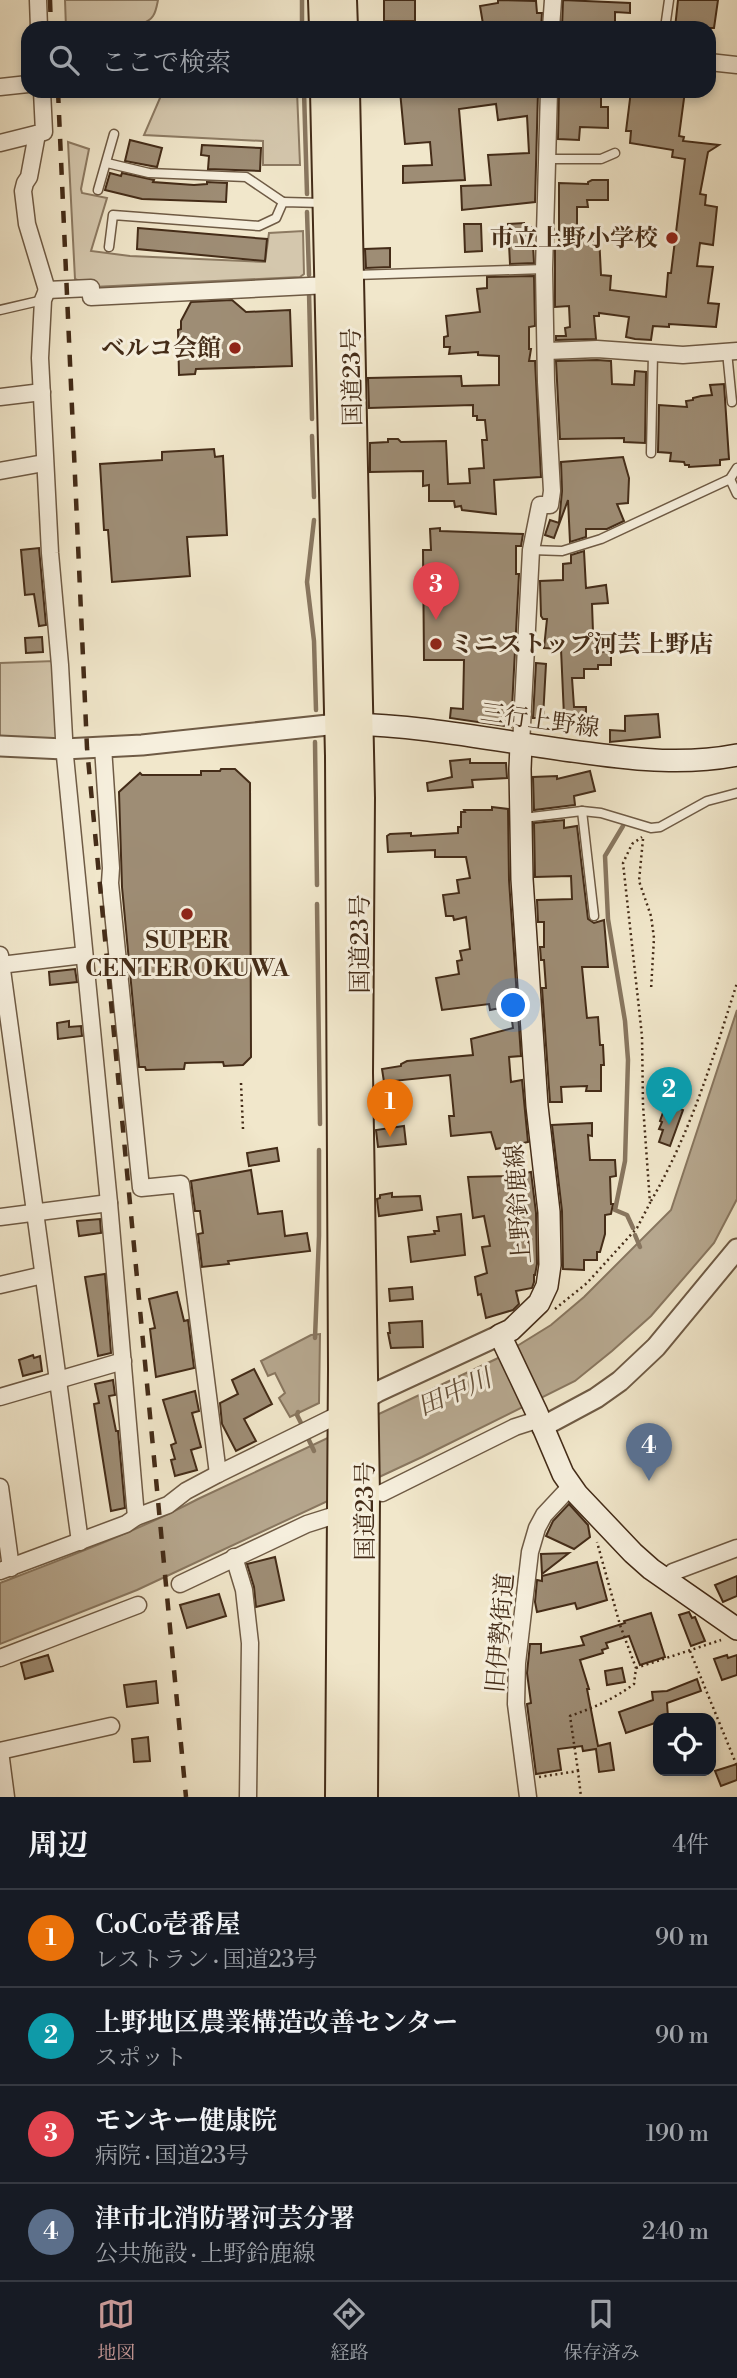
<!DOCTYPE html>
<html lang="ja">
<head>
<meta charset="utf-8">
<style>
	:root { --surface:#171b24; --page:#20242c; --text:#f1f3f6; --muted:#9ea1a6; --line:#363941; --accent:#c59692 }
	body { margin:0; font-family:"Libre Bodoni","Noto Serif JP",serif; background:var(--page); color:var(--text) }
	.controls { position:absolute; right:21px; bottom:21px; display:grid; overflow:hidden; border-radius:14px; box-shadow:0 4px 10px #0003 }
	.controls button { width:63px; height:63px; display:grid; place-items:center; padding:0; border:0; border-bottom:2px solid var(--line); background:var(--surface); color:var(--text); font:35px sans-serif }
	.you { position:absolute; left:514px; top:1006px; width:24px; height:24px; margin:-18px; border:5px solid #fff; border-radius:50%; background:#1a73e8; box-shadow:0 0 0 10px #1a73e833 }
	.badge { display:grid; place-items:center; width:46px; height:46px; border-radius:50%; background:var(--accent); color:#fff; font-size:23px; font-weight:700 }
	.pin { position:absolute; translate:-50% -58px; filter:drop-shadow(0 2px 4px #0008) }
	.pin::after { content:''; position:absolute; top:37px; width:24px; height:21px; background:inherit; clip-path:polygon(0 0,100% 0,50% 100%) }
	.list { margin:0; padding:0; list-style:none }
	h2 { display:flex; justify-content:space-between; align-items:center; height:91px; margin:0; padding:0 28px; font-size:30px }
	h2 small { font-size:23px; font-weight:400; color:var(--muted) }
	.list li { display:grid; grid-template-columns:46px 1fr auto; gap:21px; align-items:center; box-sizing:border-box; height:98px; padding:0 28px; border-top:2px solid var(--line) }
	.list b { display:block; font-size:26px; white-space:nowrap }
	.list p { margin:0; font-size:23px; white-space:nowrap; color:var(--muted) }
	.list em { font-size:23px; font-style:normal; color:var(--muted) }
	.icon { flex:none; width:38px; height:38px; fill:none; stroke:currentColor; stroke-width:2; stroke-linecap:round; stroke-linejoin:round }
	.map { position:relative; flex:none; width:737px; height:1797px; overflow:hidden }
	.search { position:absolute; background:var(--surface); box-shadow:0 4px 10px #0003; left:21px; right:21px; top:21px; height:77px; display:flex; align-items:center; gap:18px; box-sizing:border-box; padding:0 24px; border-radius:21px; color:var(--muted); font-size:26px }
	.sheet { height:483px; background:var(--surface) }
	nav { display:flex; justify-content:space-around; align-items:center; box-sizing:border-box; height:98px; border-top:2px solid var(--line); background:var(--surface); font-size:19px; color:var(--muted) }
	nav a { display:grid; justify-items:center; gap:4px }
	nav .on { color:var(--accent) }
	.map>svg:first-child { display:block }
</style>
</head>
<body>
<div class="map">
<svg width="737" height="1797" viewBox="0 0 737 1797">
	<rect width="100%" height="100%" fill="#f1e7cb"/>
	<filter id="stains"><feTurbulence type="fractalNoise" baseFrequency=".00286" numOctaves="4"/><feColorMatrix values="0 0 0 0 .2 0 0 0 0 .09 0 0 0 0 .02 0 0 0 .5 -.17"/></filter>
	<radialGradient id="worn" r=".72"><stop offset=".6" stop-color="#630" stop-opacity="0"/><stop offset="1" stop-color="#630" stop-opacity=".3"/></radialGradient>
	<g fill="#d4c7ad" stroke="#8c7a62" stroke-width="2">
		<path d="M65,0H158C157,5 156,12 153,16C142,33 85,28 66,28Z"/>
		<polygon points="163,91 297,91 300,165 263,165 263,141 144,135"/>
		<polygon points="68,142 89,149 81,189 82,193 107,198 91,251 130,256 265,262 269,233 303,231 304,274 300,277 93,287 75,279"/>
		<polygon points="54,661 58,736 54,739 0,738 0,663"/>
	</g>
	<g fill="#b6a78e" stroke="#88765f" stroke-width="2">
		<path d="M737,1010V1199L714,1243L651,1316L612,1351L575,1381L422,1457L137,1590L0,1644V1583C68,1557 135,1532 198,1499L496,1359L551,1325L584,1297L671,1210Z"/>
		<polygon points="320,1334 319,1403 290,1417 279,1398 285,1393 275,1373 268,1376 261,1361 311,1335"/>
	</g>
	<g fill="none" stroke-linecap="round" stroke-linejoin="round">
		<g stroke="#88765f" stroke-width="4.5">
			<polyline points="302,0 302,28"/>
			<polyline points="304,91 307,194"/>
			<polyline points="307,212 309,275"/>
			<polyline points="309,292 312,419"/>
			<polyline points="312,436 314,497"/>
			<polyline points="314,520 307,582 314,641 316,710"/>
			<polyline points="315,742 317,885"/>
			<polyline points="623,826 605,856 608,919 625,1021 628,1060 625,1161 615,1210 627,1215 633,1228"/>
			<polyline points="317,904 320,1124"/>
			<polyline points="635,1235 640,1247"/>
			<polyline points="315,1338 319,1236 319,1150"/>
			<polyline points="298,1412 297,1415 303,1427"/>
			<polyline points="307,1436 314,1451"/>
		</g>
	</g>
	<g fill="#9e8d75" stroke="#442c18" stroke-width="2">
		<rect x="384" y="0" width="31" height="21"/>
		<polygon points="498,0 536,1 537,13 542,13 541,28 517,28 516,22 483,24 480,6 498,3"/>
		<polygon points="563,0 630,3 630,13 615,12 615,28 562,28"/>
		<polygon points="678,0 718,0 714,28 675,28"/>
		<polygon points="400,91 457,91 457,95 487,91 538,91 535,202 462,210 461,186 491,185 488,155 529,153 527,116 498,120 496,104 459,109 465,180 403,183 403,166 432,165 430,142 405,144"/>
		<polygon points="559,91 601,91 601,107 608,107 608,128 580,127 579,140 558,139"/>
		<polygon points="631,91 685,91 679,136 684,137 683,141 719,145 708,152 700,194 706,195 705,205 717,207 713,245 700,243 697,266 713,267 708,303 719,304 716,327 669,324 669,327 653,326 651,340 635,339 626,337 629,317 599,313 599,316 594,316 596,339 556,340 556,336 566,336 565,328 570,327 569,306 555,307 555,248 559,248 559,183 588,184 588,182 592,180 608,180 608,200 587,200 588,207 577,207 577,235 599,235 601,275 611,276 610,290 666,297 668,273 671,273 685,159 672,157 673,150 630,143 631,131 626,131"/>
		<polygon points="130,140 162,148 157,167 125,161"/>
		<polygon points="202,145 261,148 260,171 208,169 209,156 201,155"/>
		<polygon points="110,173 121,176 122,173 154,180 153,182 194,185 207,184 207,182 227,183 226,202 142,199 105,190"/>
		<polygon points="524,223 524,227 532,227 534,263 510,264 508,224"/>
		<polygon points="464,224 481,224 482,251 465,252"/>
		<polygon points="138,228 267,239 265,261 137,249"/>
		<polygon points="390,248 390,267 366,268 365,249"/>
		<polygon points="534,276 535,326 529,327 529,349 531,349 529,361 535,361 541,477 494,480 496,514 462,510 461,506 455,507 454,501 429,501 429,485 423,486 423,471 370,472 370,443 388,442 388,439 398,439 401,442 446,441 448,484 470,483 469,469 484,468 482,440 487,440 485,420 477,420 477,416 473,416 473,405 369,408 368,378 461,376 462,386 499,385 499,356 478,355 478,352 449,354 450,347 444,347 444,337 448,336 446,316 480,312 477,289 487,288 487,277"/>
		<polygon points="232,300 246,312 290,310 292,366 196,369 195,374 179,375 178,330 181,329 181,321 191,302"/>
		<polygon points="597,360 611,361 612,384 634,385 635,371 646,372 645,443 624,442 624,438 560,439 556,361"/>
		<polygon points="724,384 729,459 720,460 720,465 689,467 689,465 685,465 684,462 670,461 671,453 658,452 659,405 687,407 686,401 693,400 693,398 701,396 712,395 710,385"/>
		<polygon points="214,449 215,457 223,456 227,535 187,537 190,576 112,582 108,530 104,530 100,464 162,460 162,452"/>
		<polygon points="623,457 629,478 628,503 617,504 624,521 607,529 586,529 586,537 570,542 568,500 554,538 545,535 550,520 559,523 562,491 561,462"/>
		<polygon points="440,528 440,531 523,534 521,546 516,546 516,574 519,574 511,727 450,718 451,708 463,709 464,660 424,660 423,550 431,550 430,529"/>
		<polygon points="39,548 46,625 39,626 34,594 25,595 21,550"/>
		<polygon points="584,551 586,588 606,585 608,603 592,604 593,632 596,635 595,651 611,652 611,665 598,665 598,669 584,669 584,678 572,678 574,707 586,707 586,722 572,723 571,716 564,716 561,649 544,648 547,619 543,619 541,616 540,581 563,580 563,564 571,563 571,555"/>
		<polygon points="42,637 43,652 26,653 25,638"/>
		<polygon points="536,663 546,664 543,718 533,718"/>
		<polygon points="658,714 660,737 610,742 610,730 625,731 625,716"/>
		<polygon points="470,759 470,763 506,763 507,778 472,780 473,787 428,791 427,783 452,777 450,761"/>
		<polygon points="221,769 235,769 250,783 251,1057 243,1065 224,1066 223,1062 185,1063 184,1069 146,1070 145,1067 139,1067 136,1036 122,887 119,792 140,773 142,775 201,775 201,771 220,771"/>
		<polygon points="590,771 595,791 574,796 575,805 534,810 533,777 557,776 557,779"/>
		<polygon points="492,807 508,809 509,880 521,1056 509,1057 511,1082 522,1080 528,1142 496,1149 491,1132 451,1136 449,1116 454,1116 450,1075 384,1082 382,1069 401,1066 401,1064 407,1061 473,1055 471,1039 513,1028 510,1006 490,1010 489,1004 442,1010 436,978 459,974 457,961 462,960 460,951 470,949 466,917 454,920 453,916 446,916 443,895 459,893 457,880 470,878 466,857 435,857 435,850 388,852 387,836 390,834 411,833 411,836 458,833 458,827 461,827 461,812 465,812 464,810 492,810"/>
		<polygon points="564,820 564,828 577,826 588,919 594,923 604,920 608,967 582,967 587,1018 598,1017 600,1045 603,1045 604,1065 601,1065 601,1091 586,1091 587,1086 561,1087 562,1102 550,1102 542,988 546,988 544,960 541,960 540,947 544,947 544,922 538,922 537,900 572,899 571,876 535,877 534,823"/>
		<polygon points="75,969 77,982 50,985 49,972"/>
		<polygon points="69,1021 69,1027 81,1026 82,1036 58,1039 57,1023"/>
		<polygon points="666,1104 683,1110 670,1146 659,1142 663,1130 659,1129 662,1122 660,1121"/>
		<polygon points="592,1123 592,1136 588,1135 590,1160 615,1160 616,1176 610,1177 611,1204 613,1204 611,1214 605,1215 605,1234 600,1252 597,1252 597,1260 584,1260 584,1270 563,1269 562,1211 552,1125"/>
		<polygon points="404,1126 406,1144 378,1147 376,1130"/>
		<polygon points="277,1148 279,1161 249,1166 247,1153"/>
		<polygon points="251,1170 258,1214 282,1211 285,1236 307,1233 310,1251 228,1261 229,1264 202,1267 198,1234 203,1233 200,1211 195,1211 191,1181"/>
		<polygon points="531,1172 536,1213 537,1264 535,1275 534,1275 534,1282 532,1288 516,1291 519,1304 513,1310 486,1318 481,1294 478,1295 475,1277 487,1273 482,1247 490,1246 484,1216 473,1218 468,1177 509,1176"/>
		<polygon points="392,1193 392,1197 420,1196 422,1210 379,1216 377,1199 380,1198 380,1195"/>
		<polygon points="461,1214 465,1255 411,1262 408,1237 435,1234 434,1231 439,1231 437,1217"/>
		<polygon points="100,1219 101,1233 79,1236 77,1221"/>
		<polygon points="105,1274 111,1353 98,1356 85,1277"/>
		<polygon points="412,1287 413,1299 390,1301 389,1289"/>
		<polygon points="177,1292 184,1321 188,1320 194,1368 156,1377 150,1329 155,1328 149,1299"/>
		<polygon points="422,1321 423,1347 391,1348 388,1333 390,1333 389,1323"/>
		<polygon points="33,1355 34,1358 40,1356 42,1371 23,1376 19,1360"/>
		<polygon points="254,1369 272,1404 244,1419 256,1441 236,1451 222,1424 220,1403 238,1394 232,1380"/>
		<polygon points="113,1380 115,1395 109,1396 116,1431 118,1431 125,1508 111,1511 94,1404 99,1403 95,1384"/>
		<polygon points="195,1391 199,1411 192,1413 201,1447 191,1450 197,1470 175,1476 171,1460 175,1459 171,1445 176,1443 163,1400"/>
		<polygon points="569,1504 588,1525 590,1537 574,1549 546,1536 553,1521"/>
		<polygon points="569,1553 542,1574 541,1554"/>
		<polygon points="275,1557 284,1600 256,1607 254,1587 247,1564"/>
		<polygon points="597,1562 607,1600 577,1609 575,1603 537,1612 535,1602 537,1580 542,1581 542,1576"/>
		<polygon points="737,1576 737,1596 723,1602 715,1585"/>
		<polygon points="219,1594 226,1616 187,1628 180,1605"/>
		<polygon points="689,1612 692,1618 695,1617 705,1641 691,1646 679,1615"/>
		<polygon points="651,1613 665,1657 640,1665 629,1636 606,1643 608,1648 602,1650 603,1653 580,1660 589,1689 587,1689 598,1746 610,1743 614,1770 599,1772 596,1749 583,1751 582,1746 558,1749 561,1770 536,1774 527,1704 531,1703 527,1673 530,1644 541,1644 541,1653 584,1645 581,1637 625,1623 624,1621"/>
		<polygon points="48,1655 53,1671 25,1679 21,1663"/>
		<polygon points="727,1655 728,1658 737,1655 737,1675 722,1680 714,1659"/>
		<polygon points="622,1668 625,1682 607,1685 605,1671"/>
		<polygon points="697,1679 701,1691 667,1703 668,1717 658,1718 658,1722 626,1733 619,1712 653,1700 652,1692 667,1691"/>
		<polygon points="156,1681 158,1703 127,1707 124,1685"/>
		<polygon points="148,1737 150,1761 134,1762 132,1739"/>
		<polygon points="737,1764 737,1780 721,1786 715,1771"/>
	</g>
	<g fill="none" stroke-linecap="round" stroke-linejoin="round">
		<defs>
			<g id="service">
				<polyline points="665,28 669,0"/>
				<polyline points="546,159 601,159 615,153"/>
				<polyline points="107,163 149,173 246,177 283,202"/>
				<polyline points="98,190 114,134"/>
				<polyline points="109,247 113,215 259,226 276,218 283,202 323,203"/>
				<polyline points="355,275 544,269"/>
				<polyline points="0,310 43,300"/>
				<polyline points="727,352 732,402"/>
				<polyline points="651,453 653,353"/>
				<polyline points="730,479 737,494"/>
				<polyline points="531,550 562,551 601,539 730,479 737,468"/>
				<polyline points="582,811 594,916"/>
				<polyline points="523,818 582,811 601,813 651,828 660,827 707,801 737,793"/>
			</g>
			<g id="minor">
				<polyline points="38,0 39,28"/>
				<polyline points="551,28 553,0"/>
				<polyline points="709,62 737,65"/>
				<polyline points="0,87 28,84"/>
				<polyline points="37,134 29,177 25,183 23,191 27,224 47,290 91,288 91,297 329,285"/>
				<polyline points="0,143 44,132 42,91"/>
				<polyline points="47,290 43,300 40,358 50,553 60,665 65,756 109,1203 136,1517"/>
				<polyline points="547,351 597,349 683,355 737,351"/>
				<polyline points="0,397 42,392"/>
				<polyline points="0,471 44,463"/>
				<polyline points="521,745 531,550 540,505 550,505 552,491 546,382 544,269 549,91"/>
				<polyline points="103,747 111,868 110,883 141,1188 181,1184 218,1474"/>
				<polyline points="0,955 80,1542"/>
				<polyline points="0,965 84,955"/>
				<polyline points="0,1217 109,1203"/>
				<polyline points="0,1285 43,1275"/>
				<polyline points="0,1397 123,1361"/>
				<polyline points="0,1487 11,1568"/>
				<polyline points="382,1493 515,1427 540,1419"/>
				<polyline points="234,1557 244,1590 250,1643 248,1797"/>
				<polyline points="0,1571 126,1524 136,1517 168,1505 186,1491 218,1474 342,1413"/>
				<polyline points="667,1579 673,1572 737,1548"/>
				<polyline points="180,1584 307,1524 342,1513"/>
				<polyline points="0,1658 138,1605"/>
				<polyline points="0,1751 111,1726"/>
				<polyline points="0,1751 6,1797"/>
				<polyline points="528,1797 516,1704 517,1663 530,1552 537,1528 544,1515 571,1486"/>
			</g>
			<g id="tertiary">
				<polyline points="0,746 64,749 142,745 337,724"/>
				<polyline points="355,1405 377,1392 500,1335"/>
				<polyline points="542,1427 596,1398 620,1381 656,1347 737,1249"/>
			</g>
			<g id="secondary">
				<path d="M346,724C427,725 507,743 587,753C638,760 686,765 737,755"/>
				<polyline points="521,745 520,769 522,879 537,1106 549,1212 550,1265 547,1286 539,1303 511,1330 500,1335 537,1413 563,1474 577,1494 633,1553 651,1569 737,1629"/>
			</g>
			<g id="trunk">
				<polyline points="322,0 323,28"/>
				<polyline points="343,0 344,28"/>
				<polyline points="324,91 339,756 342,1369 339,1797"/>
				<polyline points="346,91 361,798 359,1073 366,1496 364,1797"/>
			</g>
		</defs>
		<use href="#service" stroke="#6f5b45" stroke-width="11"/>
		<use href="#minor" stroke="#6f5b45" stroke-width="19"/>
		<use href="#tertiary" stroke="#6f5b45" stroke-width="23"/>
		<use href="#secondary" stroke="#442c18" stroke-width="24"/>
		<use href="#trunk" stroke="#442c18" stroke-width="30"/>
		<g stroke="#442c18" stroke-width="2.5" stroke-dasharray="2 3.5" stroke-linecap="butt">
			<polyline points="643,839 639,881 651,916 654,938 651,990"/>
			<polyline points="241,1083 243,1129"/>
			<path d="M651,1201C691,1132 713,1058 737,983"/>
			<polyline points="555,1309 587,1283 637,1228 650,1203 643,1105 642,1036 623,863 632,844 642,837"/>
			<polyline points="690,1651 737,1766"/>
			<polyline points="636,1668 721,1640"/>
			<path d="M578,1771L570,1716C593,1708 614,1699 634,1684L636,1668L620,1625L597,1542"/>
			<polyline points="539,1777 578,1771 581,1797"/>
		</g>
		<use href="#service" stroke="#f6efdd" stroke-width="8"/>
		<use href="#minor" stroke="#f6efdd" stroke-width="16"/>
		<use href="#tertiary" stroke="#f6efdd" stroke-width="19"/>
		<use href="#secondary" stroke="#f6efdd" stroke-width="21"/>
		<use href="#trunk" stroke="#f1e7cb" stroke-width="26"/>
		<g stroke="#442c18" stroke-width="4.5" stroke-dasharray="12 12" stroke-linecap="butt">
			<polyline points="50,0 51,28"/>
			<polyline points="58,91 87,748 186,1797"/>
		</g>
	</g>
	<g fill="#8f2418" stroke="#f6efdd" stroke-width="2.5">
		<circle cx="672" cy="238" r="7"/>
		<circle cx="235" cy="348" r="7"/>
		<circle cx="436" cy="644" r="7"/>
		<circle cx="187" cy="914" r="7"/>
	</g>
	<g text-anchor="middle" stroke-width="6" stroke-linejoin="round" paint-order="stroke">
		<g font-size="24" font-weight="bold" fill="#442c18" stroke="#f6efdd" text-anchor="end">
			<text x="658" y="246">市立上野小学校</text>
			<text x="221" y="356">ベルコ会館</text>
			<text x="450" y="652" text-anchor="start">ミニストップ河芸上野店</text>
			<text x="187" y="948" text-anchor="middle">SUPER<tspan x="187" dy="28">CENTER OKUWA</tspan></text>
		</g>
		<g font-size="24" fill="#442c18" stroke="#f6efdd">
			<text transform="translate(352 377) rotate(-91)" y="8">国道23号</text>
			<text transform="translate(540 720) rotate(8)" y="8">三行上野線</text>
			<text transform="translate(360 944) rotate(-90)" y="8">国道23号</text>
			<text transform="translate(518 1204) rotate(-94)" y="8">上野鈴鹿線</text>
			<text transform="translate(365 1511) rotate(-90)" y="8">国道23号</text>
			<text transform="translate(500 1633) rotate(-85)" y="8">旧伊勢街道</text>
		</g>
		<g font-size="26" font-style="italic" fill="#66513b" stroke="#f6efdd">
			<text transform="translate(454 1392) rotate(-24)" y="9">田中川</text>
		</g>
	</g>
	<rect width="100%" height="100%" filter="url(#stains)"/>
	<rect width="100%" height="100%" fill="url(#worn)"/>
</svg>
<div class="controls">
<button><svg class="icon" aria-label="locate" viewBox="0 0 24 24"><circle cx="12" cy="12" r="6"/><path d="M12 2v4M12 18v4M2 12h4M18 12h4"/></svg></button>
</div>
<div class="you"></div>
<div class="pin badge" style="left:390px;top:1137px;background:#e8710a">1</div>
<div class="pin badge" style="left:669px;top:1125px;background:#0f9aa8">2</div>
<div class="pin badge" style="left:436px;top:620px;background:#e0444e">3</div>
<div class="pin badge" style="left:649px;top:1481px;background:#5c6f8a">4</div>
<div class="search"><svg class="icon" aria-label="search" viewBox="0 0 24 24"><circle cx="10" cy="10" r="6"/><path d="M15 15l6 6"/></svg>ここで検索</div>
</div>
<section class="sheet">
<h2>周辺<small>4件</small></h2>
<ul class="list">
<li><span class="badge" style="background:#e8710a">1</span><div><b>CoCo壱番屋</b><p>レストラン · 国道23号</p></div><em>90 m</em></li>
<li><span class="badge" style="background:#0f9aa8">2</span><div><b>上野地区農業構造改善センター</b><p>スポット</p></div><em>90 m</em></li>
<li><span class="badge" style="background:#e0444e">3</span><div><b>モンキー健康院</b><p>病院 · 国道23号</p></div><em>190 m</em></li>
<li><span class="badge" style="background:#5c6f8a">4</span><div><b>津市北消防署河芸分署</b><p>公共施設 · 上野鈴鹿線</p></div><em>240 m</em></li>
</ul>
</section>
<nav>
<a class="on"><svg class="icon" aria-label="map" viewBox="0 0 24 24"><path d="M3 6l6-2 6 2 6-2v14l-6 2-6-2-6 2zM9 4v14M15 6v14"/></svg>地図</a>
<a><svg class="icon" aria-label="directions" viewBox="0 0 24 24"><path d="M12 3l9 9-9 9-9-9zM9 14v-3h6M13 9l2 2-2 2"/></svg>経路</a>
<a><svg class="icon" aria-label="saved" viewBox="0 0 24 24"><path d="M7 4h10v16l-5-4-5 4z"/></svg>保存済み</a>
</nav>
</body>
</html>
